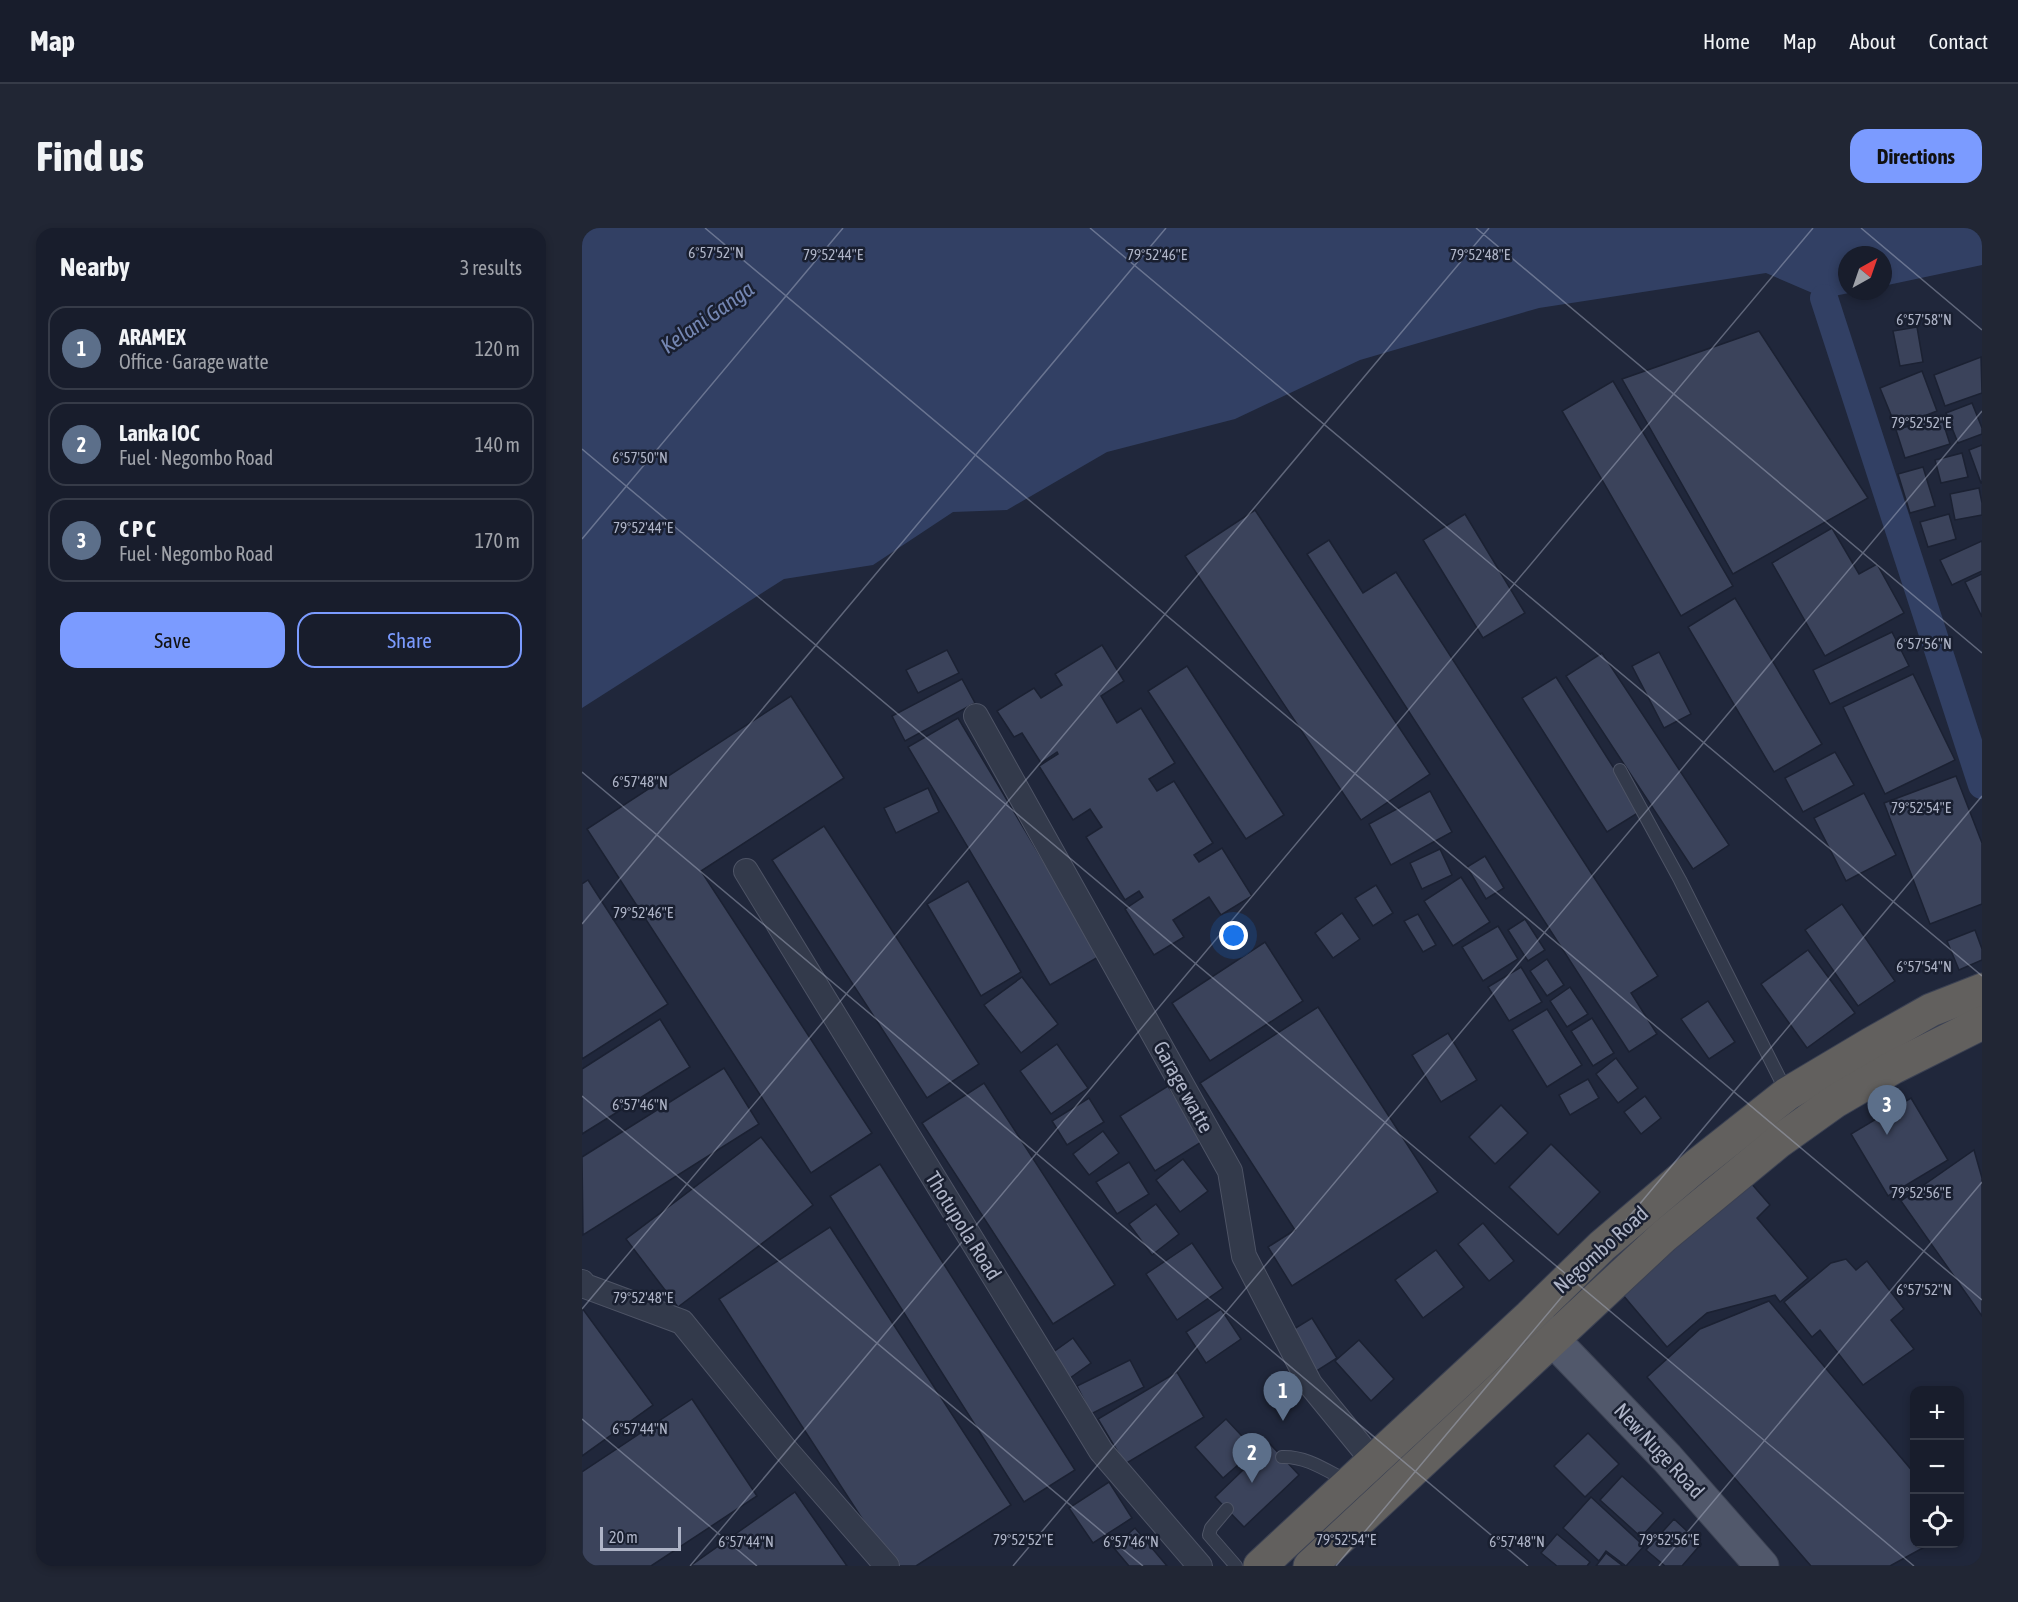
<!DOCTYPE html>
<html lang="en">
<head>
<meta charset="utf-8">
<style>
	:root { --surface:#181d2c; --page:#212634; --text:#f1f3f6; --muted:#9fa2a9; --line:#363b48; --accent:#7b9bff }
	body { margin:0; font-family:"Asap Condensed",sans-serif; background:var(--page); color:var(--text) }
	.controls { position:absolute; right:18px; bottom:18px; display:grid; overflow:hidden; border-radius:12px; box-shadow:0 3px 9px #0003 }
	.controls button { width:54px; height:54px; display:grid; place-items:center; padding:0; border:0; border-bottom:2px solid var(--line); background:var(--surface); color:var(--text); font:30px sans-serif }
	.compass { position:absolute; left:1256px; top:18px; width:54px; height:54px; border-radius:50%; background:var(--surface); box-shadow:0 3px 9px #0003; rotate:40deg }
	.scale { position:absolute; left:18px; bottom:15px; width:81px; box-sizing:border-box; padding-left:6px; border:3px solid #aeb4c7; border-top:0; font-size:16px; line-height:21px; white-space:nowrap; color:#aeb4c7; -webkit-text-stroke:4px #191f30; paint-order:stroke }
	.you { position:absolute; left:652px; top:708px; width:21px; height:21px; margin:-15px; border:4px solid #fff; border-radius:50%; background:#1a73e8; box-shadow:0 0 0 9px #1a73e833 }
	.badge { display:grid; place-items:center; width:39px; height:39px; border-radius:50%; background:var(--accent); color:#fff; font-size:20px; font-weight:700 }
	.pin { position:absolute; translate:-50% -50px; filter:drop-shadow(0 2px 3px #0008) }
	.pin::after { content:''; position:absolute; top:32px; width:21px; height:18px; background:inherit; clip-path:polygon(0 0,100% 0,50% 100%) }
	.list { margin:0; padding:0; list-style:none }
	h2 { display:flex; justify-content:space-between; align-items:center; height:78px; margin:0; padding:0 24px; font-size:26px }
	h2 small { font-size:20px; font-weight:400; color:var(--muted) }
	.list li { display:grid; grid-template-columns:39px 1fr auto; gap:18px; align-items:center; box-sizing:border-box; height:84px; margin:0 12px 12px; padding:0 12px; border:2px solid var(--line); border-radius:18px }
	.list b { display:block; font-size:22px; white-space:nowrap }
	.list p { margin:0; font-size:20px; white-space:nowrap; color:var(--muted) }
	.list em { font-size:20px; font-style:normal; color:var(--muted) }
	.actions { display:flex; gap:12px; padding:18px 24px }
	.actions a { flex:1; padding:14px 0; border:2px solid var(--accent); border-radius:18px; text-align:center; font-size:21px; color:var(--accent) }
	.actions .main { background:var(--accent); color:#111 }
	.icon { flex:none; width:33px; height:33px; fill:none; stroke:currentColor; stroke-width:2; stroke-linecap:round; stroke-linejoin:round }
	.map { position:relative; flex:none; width:1400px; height:1338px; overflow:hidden; border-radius:18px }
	header { display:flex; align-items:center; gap:36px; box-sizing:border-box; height:84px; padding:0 30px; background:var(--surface); border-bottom:2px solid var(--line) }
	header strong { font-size:28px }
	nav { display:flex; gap:33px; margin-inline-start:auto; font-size:21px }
	.intro { display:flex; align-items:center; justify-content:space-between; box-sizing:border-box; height:144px; padding:0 36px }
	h1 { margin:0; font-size:42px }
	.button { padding:15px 27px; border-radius:18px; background:var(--accent); color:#111; font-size:21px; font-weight:700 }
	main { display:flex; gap:36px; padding:0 36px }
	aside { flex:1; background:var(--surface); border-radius:18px; box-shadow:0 3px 9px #0003 }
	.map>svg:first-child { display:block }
</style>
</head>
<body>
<header>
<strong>Map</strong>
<nav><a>Home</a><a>Map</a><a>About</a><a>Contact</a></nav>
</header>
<div class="intro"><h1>Find us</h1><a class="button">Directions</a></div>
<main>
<aside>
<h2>Nearby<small>3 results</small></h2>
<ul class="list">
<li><span class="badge" style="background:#5c6f8a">1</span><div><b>ARAMEX</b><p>Office · Garage watte</p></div><em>120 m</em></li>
<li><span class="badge" style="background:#5c6f8a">2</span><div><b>Lanka IOC</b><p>Fuel · Negombo Road</p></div><em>140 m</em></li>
<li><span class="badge" style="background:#5c6f8a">3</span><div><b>C P C</b><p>Fuel · Negombo Road</p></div><em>170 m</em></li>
</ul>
<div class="actions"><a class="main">Save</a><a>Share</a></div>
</aside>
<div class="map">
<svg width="1400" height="1338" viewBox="0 0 1400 1338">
	<rect width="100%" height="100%" fill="#20273b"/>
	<polygon fill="#324064" points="0,0 1400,0 1400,37 1301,58 1301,27 1265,27 1265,63 1277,63 1242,70 1184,45 957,80 778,132 653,191 525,224 425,282 371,284 291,337 202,351 0,480"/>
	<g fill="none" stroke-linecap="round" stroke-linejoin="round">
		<polyline stroke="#324064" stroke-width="28" points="1242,70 1400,557"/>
	</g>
	<g fill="#3b435b" stroke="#1b2132" stroke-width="1.5">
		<polygon points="1335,99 1341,134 1318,138 1311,103"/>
		<polygon points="1177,103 1286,270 1151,346 1040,151"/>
		<polygon points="1399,129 1400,165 1363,178 1352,147"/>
		<polygon points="1340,143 1355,183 1314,199 1298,160"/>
		<polygon points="1031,153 1151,358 1099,388 980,183"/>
		<polygon points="1390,175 1400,200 1400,206 1376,215 1364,185"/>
		<polygon points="1359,188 1368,216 1323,230 1314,202"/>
		<polygon points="1400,217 1400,255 1399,255 1387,222"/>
		<polygon points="1380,225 1386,249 1359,255 1353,232"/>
		<polygon points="1341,239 1353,278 1328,285 1316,246"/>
		<polygon points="1397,260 1400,275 1400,287 1373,292 1368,266"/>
		<polygon points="673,282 848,546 779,592 603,328"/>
		<polygon points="883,286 943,385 901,410 841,312"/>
		<polygon points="1367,286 1374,311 1346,319 1338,294"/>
		<polygon points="1250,300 1277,346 1295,336 1322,385 1243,428 1190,335"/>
		<polygon points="747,312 781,365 814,344 1076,748 1049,765 1075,806 1047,824 725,326"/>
		<polygon points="1400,313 1400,343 1370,357 1358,332"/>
		<polygon points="1400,346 1400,389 1383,354"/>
		<polygon points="1153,370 1240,516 1192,544 1106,399"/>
		<polygon points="1310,404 1327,438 1248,476 1231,442"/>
		<polygon points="520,417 542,453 519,468 535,495 559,480 593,535 567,551 575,563 592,553 631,615 612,627 617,634 640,620 670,668 639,687 627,669 591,692 602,709 572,727 543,681 561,669 557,663 543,672 504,609 520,599 508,581 491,592 457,538 476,526 475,524 459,535 440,505 432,509 415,483 452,460 459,470 480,457 473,446"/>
		<polygon points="365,422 377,445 336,465 324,442"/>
		<polygon points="1077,424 1109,486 1082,500 1050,438"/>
		<polygon points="1020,425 1147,617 1111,641 984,448"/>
		<polygon points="605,438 702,587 664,611 566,463"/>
		<polygon points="1331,446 1373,532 1303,566 1261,479"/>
		<polygon points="974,449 1059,583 1025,604 940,470"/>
		<polygon points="380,451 393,475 323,513 310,488"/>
		<polygon points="209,468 262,550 119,643 290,905 229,945 5,601"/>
		<polygon points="376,490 518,728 468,757 326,519"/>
		<polygon points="1253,524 1272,557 1221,584 1203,550"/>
		<polygon points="1374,548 1400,615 1400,676 1348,696 1302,575"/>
		<polygon points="346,560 357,584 314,605 302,580"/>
		<polygon points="848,563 870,604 809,637 787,596"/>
		<polygon points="1282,565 1314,627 1264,653 1232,590"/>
		<polygon points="242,598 397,836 345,870 190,632"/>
		<polygon points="858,621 870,647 840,661 828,635"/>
		<polygon points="903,628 922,660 904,671 885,639"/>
		<polygon points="879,649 908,694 871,718 842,673"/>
		<polygon points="6,652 86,776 0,831 0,656"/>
		<polygon points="386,653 439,744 399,768 345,676"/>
		<polygon points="794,657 811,685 791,698 773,670"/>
		<polygon points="1260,676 1313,753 1276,778 1223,702"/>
		<polygon points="760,685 778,711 751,730 733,705"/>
		<polygon points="836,686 854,717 841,724 822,693"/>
		<polygon points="943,691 963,722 946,733 926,702"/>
		<polygon points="916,698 936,731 901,753 880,719"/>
		<polygon points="1393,702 1400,721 1400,732 1377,742 1365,713"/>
		<polygon points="683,714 721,773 628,833 590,775"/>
		<polygon points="1226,722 1273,785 1225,820 1179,756"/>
		<polygon points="965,731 982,757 965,768 948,743"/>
		<polygon points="939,739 960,774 927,793 906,759"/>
		<polygon points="440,749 476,796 439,825 402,777"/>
		<polygon points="988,759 1006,786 985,799 968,773"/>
		<polygon points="1126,773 1153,814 1127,831 1099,791"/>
		<polygon points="736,779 856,964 710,1058 686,1019 713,1002 618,855"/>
		<polygon points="965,781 1000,837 965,859 930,802"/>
		<polygon points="1010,790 1032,825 1011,838 989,803"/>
		<polygon points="78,791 108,839 0,906 0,841"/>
		<polygon points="866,805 895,852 859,874 830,827"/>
		<polygon points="475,816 506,860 469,886 438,843"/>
		<polygon points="1034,830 1056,860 1036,875 1014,846"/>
		<polygon points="142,840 177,896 1,1007 0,929"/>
		<polygon points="1006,851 1017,870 988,887 977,867"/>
		<polygon points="402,855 533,1057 471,1096 340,895"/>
		<polygon points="586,858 621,913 573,943 538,888"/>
		<polygon points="1063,868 1079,890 1059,906 1042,884"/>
		<polygon points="507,870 522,894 485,917 470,893"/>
		<polygon points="1329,870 1366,932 1306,968 1269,906"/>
		<polygon points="919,877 946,905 913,936 887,909"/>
		<polygon points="521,903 537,925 507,947 491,926"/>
		<polygon points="179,909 231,977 96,1079 44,1011"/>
		<polygon points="969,916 1018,964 976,1007 927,959"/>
		<polygon points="1392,922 1400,950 1400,1088 1319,973"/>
		<polygon points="601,931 626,963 598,984 574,952"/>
		<polygon points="547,934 567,966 535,986 514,954"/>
		<polygon points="298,936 493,1242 442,1274 248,968"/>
		<polygon points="1168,954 1188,977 1175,990 1226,1050 1198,1074 1193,1067 1125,1085 1085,1119 1035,1060"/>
		<polygon points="574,976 597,1006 570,1027 547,996"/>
		<polygon points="901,995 932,1033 907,1053 876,1016"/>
		<polygon points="248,999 429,1277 334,1338 311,1338 137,1071"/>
		<polygon points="610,1015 641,1060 595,1092 564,1046"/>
		<polygon points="854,1022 882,1059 841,1090 813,1052"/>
		<polygon points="1264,1031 1274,1042 1285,1033 1322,1081 1309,1092 1332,1121 1281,1157 1238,1102 1230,1109 1202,1074 1249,1035"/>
		<polygon points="1187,1073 1332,1245 1332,1316 1348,1316 1308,1338 1229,1338 1065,1149 1118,1101"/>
		<polygon points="0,1080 71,1177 0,1228"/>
		<polygon points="639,1081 659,1111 624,1135 604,1104"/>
		<polygon points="730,1090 755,1130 733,1144 707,1104"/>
		<polygon points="491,1110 509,1135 488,1150 470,1125"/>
		<polygon points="777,1112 812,1151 789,1173 753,1133"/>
		<polygon points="548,1132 562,1159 509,1186 495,1158"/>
		<polygon points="595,1144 622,1189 543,1236 516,1191"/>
		<polygon points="110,1171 175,1268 69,1338 0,1338 0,1244"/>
		<polygon points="644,1191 673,1222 641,1250 613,1219"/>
		<polygon points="1006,1205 1037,1236 1003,1269 972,1238"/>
		<polygon points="688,1216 717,1247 662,1299 633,1269"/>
		<polygon points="1040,1248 1081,1285 1059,1309 1018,1272"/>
		<polygon points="527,1254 550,1290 511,1315 487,1280"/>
		<polygon points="213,1264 265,1338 108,1338"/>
		<polygon points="1009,1269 1062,1318 1044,1338 1024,1323 1017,1333 981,1300"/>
		<polygon points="1092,1291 1119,1316 1100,1338 1083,1338 1064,1322"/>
		<polygon points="553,1300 585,1338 547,1338 531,1319"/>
		<polygon points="975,1306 1008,1334 1005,1338 975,1338 959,1325"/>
		<polygon points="1024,1325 1041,1338 1014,1338"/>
	</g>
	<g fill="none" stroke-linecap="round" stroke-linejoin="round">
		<defs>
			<g id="service">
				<polyline points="1038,542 1098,652 1205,865"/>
				<path d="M700,1229C725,1228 745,1243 767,1254"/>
				<polyline points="645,1281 629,1300 627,1307 654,1338"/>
			</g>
			<g id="minor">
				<polyline points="394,488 648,943 662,1028 728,1156 791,1233"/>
				<polyline points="164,643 519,1223 618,1338"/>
				<polyline points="0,1054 3,1058 100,1094 203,1221 305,1338"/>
			</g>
			<polyline id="primary" points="951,1091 1085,1230 1180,1338"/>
			<g id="trunk">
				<polyline points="678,1338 948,1088 1020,1018 1114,938 1205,866 1289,816 1349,782 1400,762"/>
				<polyline points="728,1338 1082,1008 1196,914 1252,874 1312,839 1400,795"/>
			</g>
		</defs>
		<use href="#service" stroke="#4e5466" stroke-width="14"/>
		<use href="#minor" stroke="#4e5466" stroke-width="26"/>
		<use href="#primary" stroke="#3d4354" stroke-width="35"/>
		<use href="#trunk" stroke="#3b4153" stroke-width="35"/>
		<use href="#service" stroke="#333a4b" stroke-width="12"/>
		<use href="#minor" stroke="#333a4b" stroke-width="24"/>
		<use href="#primary" stroke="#51586b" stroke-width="33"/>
		<use href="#trunk" stroke="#62605e" stroke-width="33"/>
	</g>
	<path fill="none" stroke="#aeb4c7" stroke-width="1.5" stroke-opacity="0.45" d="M123,0L1400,1072M508,0L1400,748M894,0L1400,425M1279,0L1400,102M0,221L1332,1338M0,311L261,0M0,544L946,1338M0,696L584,0M0,868L561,1338M0,1081L907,0M0,1191L175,1338M108,1338L1231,0M431,1338L1400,183M754,1338L1400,568M1077,1338L1400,954"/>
	<g text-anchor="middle" stroke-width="5" stroke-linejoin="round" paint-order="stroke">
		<g font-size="21" fill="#aeb4c7" stroke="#191f30">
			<text transform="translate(601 859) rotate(61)" y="7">Garage watte</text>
			<text transform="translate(381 998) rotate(58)" y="7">Thotupola Road</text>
			<text transform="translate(1019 1022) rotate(-42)" y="7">Negombo Road</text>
			<text transform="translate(1077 1223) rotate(47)" y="7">New Nuge Road</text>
		</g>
		<g font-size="22" font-style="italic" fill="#7486b2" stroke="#191f30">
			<text transform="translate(125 89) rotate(-35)" y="8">Kelani Ganga</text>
		</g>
	</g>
	<g font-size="15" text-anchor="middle" fill="#aeb4c7" stroke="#191f30" stroke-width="5" stroke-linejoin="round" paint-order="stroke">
		<text x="134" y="30">6°57'52"N</text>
		<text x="251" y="32">79°52'44"E</text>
		<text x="575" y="32">79°52'46"E</text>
		<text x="898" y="32">79°52'48"E</text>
		<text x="1342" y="97">6°57'58"N</text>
		<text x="1339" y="200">79°52'52"E</text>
		<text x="58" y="235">6°57'50"N</text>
		<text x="61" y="305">79°52'44"E</text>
		<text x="1342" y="421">6°57'56"N</text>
		<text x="58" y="559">6°57'48"N</text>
		<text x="1339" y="585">79°52'54"E</text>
		<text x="61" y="690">79°52'46"E</text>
		<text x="1342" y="744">6°57'54"N</text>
		<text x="58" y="882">6°57'46"N</text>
		<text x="1339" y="970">79°52'56"E</text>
		<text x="1342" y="1067">6°57'52"N</text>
		<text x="61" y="1075">79°52'48"E</text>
		<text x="58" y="1206">6°57'44"N</text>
		<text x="441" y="1317">79°52'52"E</text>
		<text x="764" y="1317">79°52'54"E</text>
		<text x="1087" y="1317">79°52'56"E</text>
		<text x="164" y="1319">6°57'44"N</text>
		<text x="549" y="1319">6°57'46"N</text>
		<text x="935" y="1319">6°57'48"N</text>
	</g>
</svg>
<div class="controls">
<button>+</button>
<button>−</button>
<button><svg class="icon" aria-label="locate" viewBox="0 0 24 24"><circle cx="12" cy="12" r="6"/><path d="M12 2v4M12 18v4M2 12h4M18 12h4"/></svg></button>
</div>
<svg class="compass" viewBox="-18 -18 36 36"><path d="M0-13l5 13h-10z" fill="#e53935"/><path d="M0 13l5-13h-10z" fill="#9fa2a9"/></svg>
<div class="scale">20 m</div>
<div class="you"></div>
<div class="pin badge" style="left:701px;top:1193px;background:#5c6f8a">1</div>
<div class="pin badge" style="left:670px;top:1255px;background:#5c6f8a">2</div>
<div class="pin badge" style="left:1305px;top:907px;background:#5c6f8a">3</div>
</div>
</main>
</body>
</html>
